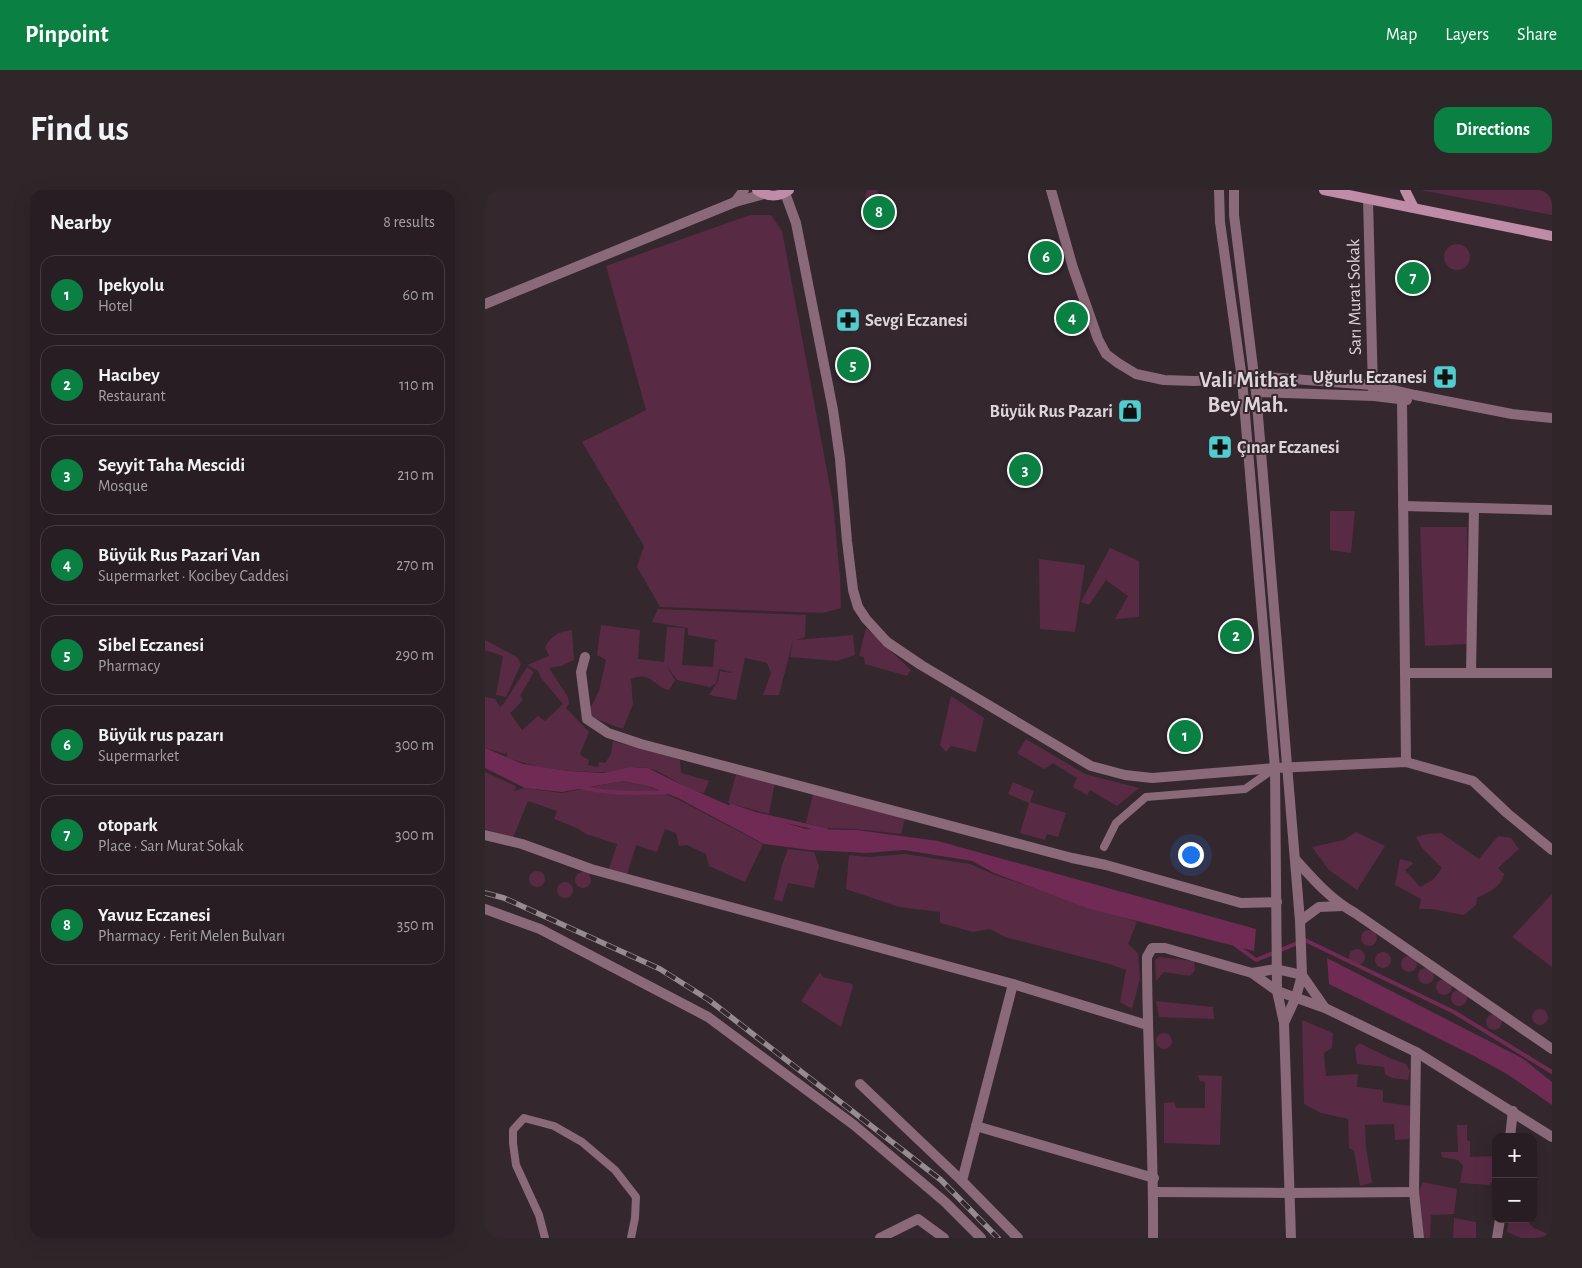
<!DOCTYPE html>
<html lang="en">
<head>
<meta charset="utf-8">
<style>
	:root { --surface:#271d22; --page:#2f262a; --text:#f1f3f6; --muted:#a4a2a5; --line:#433b40; --accent:#0b8043 }
	body { margin:0; font-family:"Alegreya Sans",sans-serif; background:var(--page); color:var(--text) }
	.controls { position:absolute; right:15px; bottom:15px; display:grid; overflow:hidden; border-radius:10px; box-shadow:0 5px 20px #0002 }
	.controls button { width:45px; height:45px; display:grid; place-items:center; padding:0; border:0; border-bottom:1px solid var(--line); background:var(--surface); color:var(--text); font:25px sans-serif }
	.you { position:absolute; left:705px; top:664px; width:18px; height:18px; margin:-12px; border:4px solid #fff; border-radius:50%; background:#1a73e8; box-shadow:0 0 0 8px #1a73e833 }
	.badge { display:grid; place-items:center; width:32px; height:32px; border-radius:50%; background:var(--accent); color:#fff; font-size:16px; font-weight:700 }
	.pin { position:absolute; translate:-50% -50%; border:2px solid #fff; box-shadow:0 1px 5px #0006 }
	.list { margin:0; padding:0; list-style:none }
	h2 { display:flex; justify-content:space-between; align-items:center; height:65px; margin:0; padding:0 20px; font-size:21px }
	h2 small { font-size:16px; font-weight:400; color:var(--muted) }
	.list li { display:grid; grid-template-columns:32px 1fr auto; gap:15px; align-items:center; box-sizing:border-box; height:80px; margin:0 10px 10px; padding:0 10px; border:1px solid var(--line); border-radius:15px }
	.list b { display:block; font-size:19px; white-space:nowrap }
	.list p { margin:0; font-size:16px; white-space:nowrap; color:var(--muted) }
	.list em { font-size:16px; font-style:normal; color:var(--muted) }
	.map { position:relative; flex:none; width:1067px; height:1048px; overflow:hidden; border-radius:15px }
	header { display:flex; align-items:center; gap:30px; box-sizing:border-box; height:70px; padding:0 25px; background:var(--accent); color:#fff }
	header strong { font-size:24px }
	nav { display:flex; gap:28px; margin-inline-start:auto; font-size:18px }
	.intro { display:flex; align-items:center; justify-content:space-between; box-sizing:border-box; height:120px; padding:0 30px }
	h1 { margin:0; font-size:35px }
	.button { padding:12px 22px; border-radius:15px; background:var(--accent); color:#fff; font-size:18px; font-weight:700 }
	main { display:flex; gap:30px; padding:0 30px }
	aside { flex:1; background:var(--surface); border-radius:15px; box-shadow:0 5px 20px #0002 }
	.map>svg:first-child { display:block }
</style>
</head>
<body>
<header>
<strong>Pinpoint</strong>
<nav><a>Map</a><a>Layers</a><a>Share</a></nav>
</header>
<div class="intro"><h1>Find us</h1><a class="button">Directions</a></div>
<main>
<aside>
<h2>Nearby<small>8 results</small></h2>
<ul class="list">
<li><span class="badge">1</span><div><b>Ipekyolu</b><p>Hotel</p></div><em>60 m</em></li>
<li><span class="badge">2</span><div><b>Hacıbey</b><p>Restaurant</p></div><em>110 m</em></li>
<li><span class="badge">3</span><div><b>Seyyit Taha Mescidi</b><p>Mosque</p></div><em>210 m</em></li>
<li><span class="badge">4</span><div><b>Büyük Rus Pazari Van</b><p>Supermarket · Kocibey Caddesi</p></div><em>270 m</em></li>
<li><span class="badge">5</span><div><b>Sibel Eczanesi</b><p>Pharmacy</p></div><em>290 m</em></li>
<li><span class="badge">6</span><div><b>Büyük rus pazarı</b><p>Supermarket</p></div><em>300 m</em></li>
<li><span class="badge">7</span><div><b>otopark</b><p>Place · Sarı Murat Sokak</p></div><em>300 m</em></li>
<li><span class="badge">8</span><div><b>Yavuz Eczanesi</b><p>Pharmacy · Ferit Melen Bulvarı</p></div><em>350 m</em></li>
</ul>
</aside>
<div class="map">
<svg width="1067" height="1048" viewBox="0 0 1067 1048">
	<rect width="100%" height="100%" fill="#34272e"/>
	<g fill="#592a44">
		<circle cx="387" cy="6" r="7"/>
		<polygon points="935,0 1067,0 1067,25"/>
		<polygon points="265,25 286,25 297,41 348,313 355,387 356,418 338,423 175,417 152,377 159,356 97,252 161,220 121,76"/>
		<circle cx="972" cy="67" r="13"/>
		<polygon points="845,321 870,321 866,363 845,360"/>
		<polygon points="935,337 982,337 983,454 940,456"/>
		<polygon points="625,358 654,371 654,427 630,429 643,406 621,390 604,415 596,412"/>
		<polygon points="554,369 600,375 590,442 555,439"/>
		<path d="M173,419L321,425L320,447L311,450L368,445L370,465L352,471L305,467L308,450L294,505H278L286,483L282,473L260,468L251,510L224,505L233,491L235,481L246,483L247,476L246,482L234,479L231,493L225,497L192,490L181,475L190,490L184,500C170,498 166,480 146,489L148,514L138,539L106,527L105,519L114,501L121,470L112,465L116,435L155,440L153,469L179,472L182,437L200,438L197,475L228,477L230,451L234,453L231,450L203,445V438L167,432Z"/>
		<polygon points="381,438 426,480 422,486 380,474 379,467 374,466"/>
		<path d="M87,440L89,470L76,476L64,478L83,507L84,514L81,518L104,542L95,564L98,567L104,570L103,575L113,577L114,572L120,573L126,564L128,551L195,570L196,583L224,591L219,603C199,600 181,582 163,578C146,574 132,582 117,582C86,582 51,579 22,567V560L21,564L0,558V507L10,509L15,517L19,513L42,477L49,482L35,506L38,510L25,523L37,540L53,526L60,531L78,514L56,488L53,481L42,475L64,466L60,457C67,445 73,442 87,440Z"/>
		<polygon points="0,450 32,467 36,474 21,507 11,505 18,466 0,460"/>
		<polygon points="466,506 499,528 491,562 466,556 461,562 455,555"/>
		<polygon points="541,549 600,584 654,598 632,616 605,600 602,605 588,597 592,588 568,573 559,579 532,563"/>
		<polygon points="0,582 31,596 29,601 39,598 77,603 137,591 165,597 192,609 278,654 260,692 224,676 221,664 202,655 194,656 191,643 180,639 172,662 151,655 141,688 123,682 132,654 101,644 92,638 69,629 72,621 43,611 28,648 0,639"/>
		<polygon points="251,585 290,592 284,624 243,613"/>
		<polygon points="528,592 549,601 545,612 581,623 573,647 562,644 560,650 535,643 544,613 523,604"/>
		<polygon points="328,604 420,629 416,644 372,639 341,638 321,633"/>
		<polygon points="871,642 900,656 872,700 844,680 827,657 859,650"/>
		<path d="M956,643L994,669L1013,646L1026,648L1034,659L1013,678L1019,684C1017,697 1002,703 992,708L991,715L979,725L946,719H934L936,709L910,695L915,669L927,672L928,674L920,680L935,697L949,689L957,678L937,658L931,647L942,644Z"/>
		<polygon points="303,659 329,662 334,676 329,698 303,693 297,712 289,709 297,675"/>
		<polygon points="420,664 485,674 510,685 652,732 643,754 653,763 655,789 647,819 635,812 641,780 624,774 520,747 505,739 488,742 455,733 455,722 414,717 361,699 364,665 384,667"/>
		<circle cx="52" cy="689" r="8"/>
		<circle cx="98" cy="690" r="8"/>
		<circle cx="80" cy="700" r="8"/>
		<polygon points="1067,704 1067,777 1027,747"/>
		<circle cx="884" cy="748" r="8"/>
		<circle cx="872" cy="767" r="8"/>
		<circle cx="898" cy="770" r="8"/>
		<circle cx="924" cy="774" r="8"/>
		<polygon points="674,767 709,771 710,780 705,786 679,782 671,791 670,770"/>
		<circle cx="941" cy="786" r="8"/>
		<polygon points="335,782 338,787 367,794 368,796 356,837 316,811"/>
		<circle cx="959" cy="797" r="8"/>
		<circle cx="974" cy="808" r="8"/>
		<polygon points="671,811 728,817 729,829 674,827"/>
		<circle cx="1055" cy="827" r="8"/>
		<circle cx="1009" cy="832" r="8"/>
		<polygon points="817,830 848,843 847,858 839,863 841,886 873,884 872,897 898,900 898,912 925,916 925,933 926,933 924,949 910,950 909,934 880,935 881,958 887,993 875,996 869,961 864,958 863,929 836,923 819,914"/>
		<circle cx="679" cy="851" r="8"/>
		<polygon points="874,853 905,868 921,874 925,881 923,890 907,888 900,884 899,877 872,874 870,858"/>
		<polygon points="713,885 737,886 735,955 679,953 679,913 689,912 691,918 720,918 720,892 715,891"/>
		<polygon points="972,935 982,935 982,950 985,951 985,967 1011,966 1011,987 1004,995 975,993 978,976 973,970 957,967 956,962 973,962"/>
		<polygon points="938,992 972,999 969,1024 946,1025 945,1048 936,1048 934,1000"/>
		<polygon points="969,1028 991,1032 991,1048 968,1048"/>
		<polygon points="1024,1029 1042,1029 1042,1031 1049,1038 1067,1046 1067,1048 1036,1048 1022,1042"/>
	</g>
	<g fill="#6f2b53">
		<polygon points="0,558 38,574 83,581 118,583 145,577 163,578 193,593 250,618 321,639 372,640 453,651 771,739 769,761 605,719 509,683 487,671 419,660 381,663 325,660 279,654 193,608 166,597 138,591 77,602 40,598 0,578"/>
		<polygon points="842,768 1037,868 1067,892 1067,915 1022,884 989,866 844,794"/>
	</g>
	<g fill="none" stroke-linecap="round" stroke-linejoin="round">
		<g stroke="#6f2b53" stroke-width="4">
			<path d="M95,597C123,604 152,604 182,602"/>
			<polyline points="246,616 270,624 341,640"/>
			<polyline points="749,754 771,770 820,750 969,822 1067,882"/>
		</g>
		<g stroke="#8a6979" stroke-width="8">
			<polyline points="619,657 631,633 661,607 760,599 790,578"/>
			<polyline points="60,1048 54,1025 31,975 28,953 28,940 39,928 69,936 97,952 130,980 151,1007 150,1028 146,1048"/>
		</g>
		<g stroke="#8a6979" stroke-width="10">
			<polyline points="566,0 588,78 613,149 621,164 633,173 651,184 679,190 709,191 757,189"/>
			<polyline points="734,0 735,32 757,189 790,578 792,801 799,833 806,1048"/>
			<polyline points="749,0 749,25 771,202 815,731 817,785 811,807 799,833"/>
			<polyline points="300,3 311,33 348,220 355,269 362,351 368,400 373,417 381,429 402,452 436,475 606,576 640,585 667,588 790,578 921,572 988,591 1022,623 1067,660"/>
			<polyline points="883,9 888,200"/>
			<polyline points="250,12 259,0"/>
			<polyline points="0,114 250,12 279,4"/>
			<polyline points="769,186 887,195 930,205 1027,224 1067,228"/>
			<polyline points="771,202 889,206 922,210"/>
			<polyline points="917,209 921,572"/>
			<polyline points="918,316 1067,320"/>
			<polyline points="100,467 96,482 102,529 123,543 156,554 587,668 621,675 756,713 792,712"/>
			<polyline points="920,483 1067,483"/>
			<polyline points="986,483 989,318"/>
			<polyline points="0,645 37,654 106,679 528,794 662,835"/>
			<path d="M810,669C828,689 846,710 870,723L1067,859"/>
			<polyline points="0,719 55,739 223,827 369,935 460,1012 496,1048"/>
			<polyline points="815,731 834,717 858,716"/>
			<polyline points="767,783 791,779 817,785 840,818"/>
			<polyline points="931,862 929,1002 934,1048"/>
			<polyline points="375,894 477,991 533,1048"/>
			<polyline points="491,936 669,988"/>
			<polyline points="1025,947 1028,921"/>
			<polyline points="477,991 528,794"/>
			<polyline points="669,1002 806,1003 929,1002"/>
			<polyline points="395,1048 433,1029 459,1048"/>
			<path d="M668,1048C669,954 662,861 662,767L667,758H680L767,783L792,801L840,818L931,862L1067,947"/>
			<polyline points="1012,1048 1015,1029"/>
		</g>
		<g stroke="#bf8ba6" stroke-width="10">
			<path d="M272,0C283,7 293,8 304,0"/>
			<polyline points="839,0 1067,46"/>
			<polyline points="920,0 928,16"/>
		</g>
		<defs>
			<polyline id="rail" points="0,703 19,708 175,779 224,810 456,990 513,1048"/>
		</defs>
		<use href="#rail" stroke="#958b90" stroke-width="5.5"/>
		<use href="#rail" stroke="#34272e" stroke-width="4" stroke-dasharray="11" stroke-linecap="butt"/>
	</g>
	<defs>
		<symbol id="pharmacy-square" viewBox="-11 -11 22 22"><rect x="-9" y="-9" width="18" height="18" rx="4" fill="#52cdcf" stroke="#34272e"/><path d="M-2-6h4v4h4v4h-4v4h-4v-4h-4v-4h4Z" fill="#111"/></symbol>
		<symbol id="shop-square" viewBox="-11 -11 22 22"><rect x="-9" y="-9" width="18" height="18" rx="4" fill="#52cdcf" stroke="#34272e"/><path d="M-5-2.5h2.3a2.7 3.5 0 0 1 5.4 0H5L5.5 6h-11ZM-1.5-2.5h3a1.5 2.3 0 0 0-3 0Z" fill="#111"/></symbol>
	</defs>
	<g fill-rule="evenodd">
		<use href="#pharmacy-square" x="349" y="116" width="28" height="28"/>
		<use href="#pharmacy-square" x="946" y="173" width="28" height="28"/>
		<use href="#shop-square" x="631" y="207" width="28" height="28"/>
		<use href="#pharmacy-square" x="721" y="243" width="28" height="28"/>
	</g>
	<g text-anchor="middle" stroke-width="4" stroke-linejoin="round" paint-order="stroke">
		<g font-size="18" fill="#ddd5d9" stroke="#34272e">
			<text transform="translate(869 107) rotate(-91)" y="6">Sarı Murat Sokak</text>
		</g>
		<g font-size="18" font-weight="bold" fill="#ddd5d9" stroke="#34272e" text-anchor="start">
			<text x="380" y="136">Sevgi Eczanesi</text>
			<text x="942" y="193" text-anchor="end">Uğurlu Eczanesi</text>
			<text x="628" y="227" text-anchor="end">Büyük Rus Pazari</text>
			<text x="752" y="263">Çınar Eczanesi</text>
		</g>
		<g font-size="22" font-weight="bold" fill="#ddd5d9" stroke="#34272e">
			<text x="763" y="197">Vali Mithat<tspan x="763" dy="25">Bey Mah.</tspan></text>
		</g>
	</g>
</svg>
<div class="controls">
<button>+</button>
<button>−</button>
</div>
<div class="you"></div>
<div class="pin badge" style="left:700px;top:546px">1</div>
<div class="pin badge" style="left:751px;top:446px">2</div>
<div class="pin badge" style="left:540px;top:280px">3</div>
<div class="pin badge" style="left:587px;top:128px">4</div>
<div class="pin badge" style="left:368px;top:175px">5</div>
<div class="pin badge" style="left:561px;top:67px">6</div>
<div class="pin badge" style="left:928px;top:88px">7</div>
<div class="pin badge" style="left:394px;top:22px">8</div>
</div>
</main>
</body>
</html>
